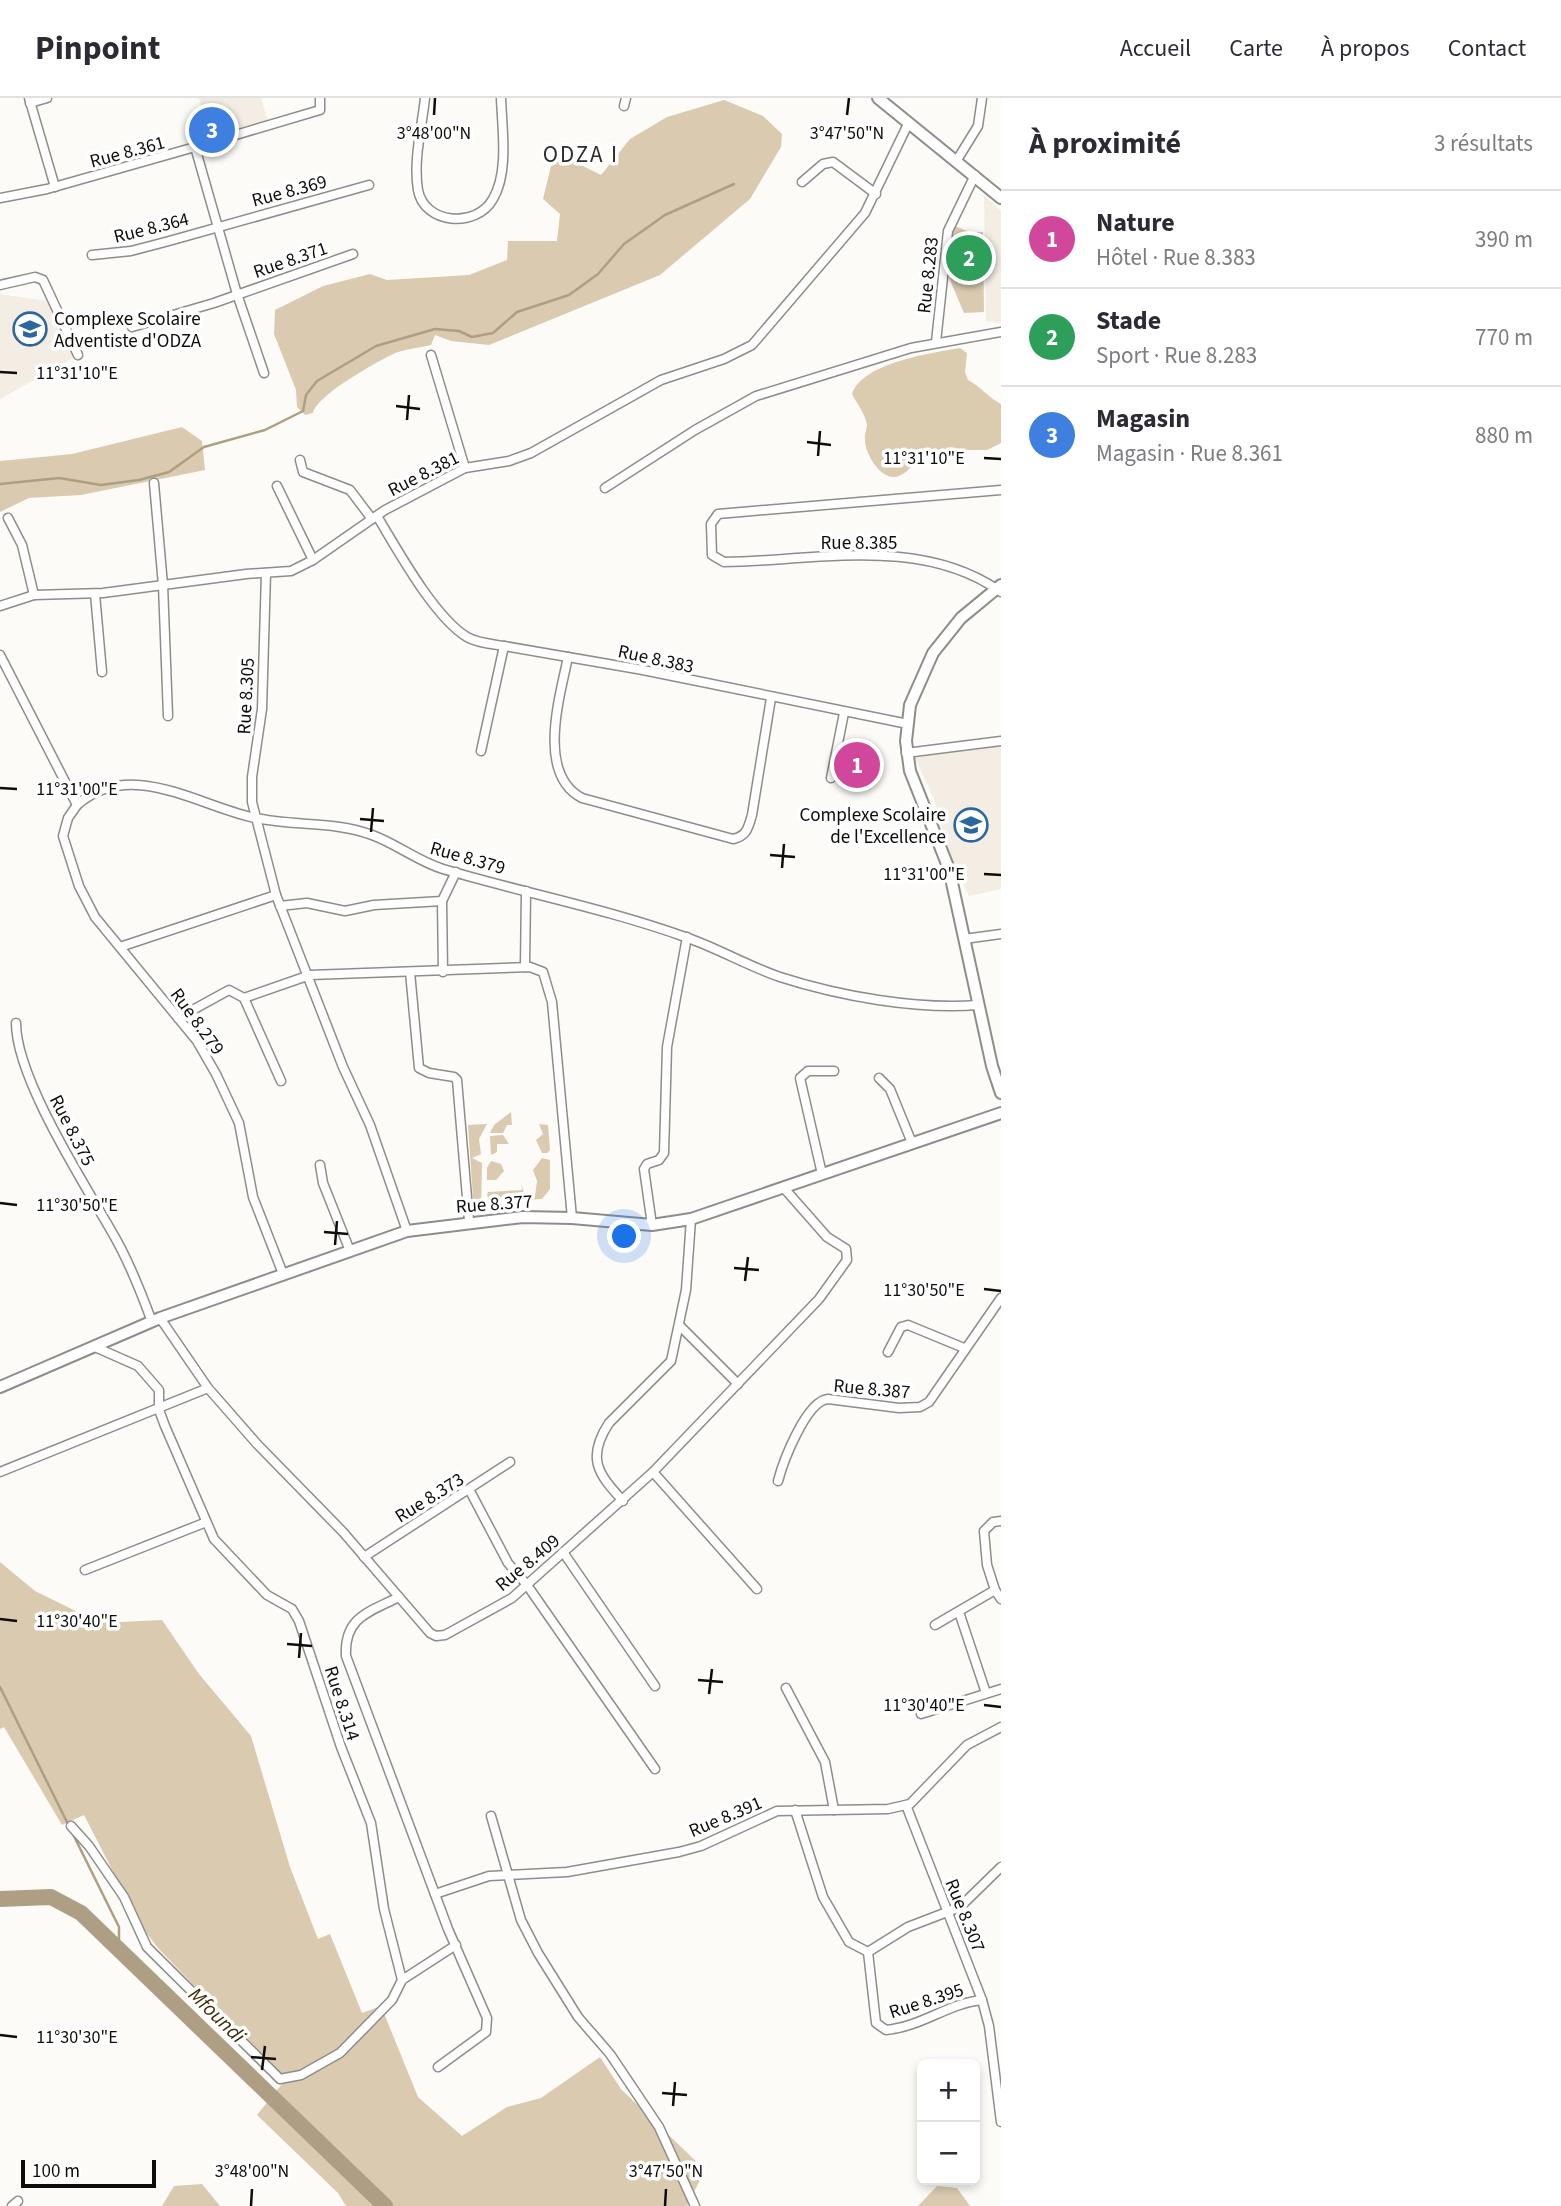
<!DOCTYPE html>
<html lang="fr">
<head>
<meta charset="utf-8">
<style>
	:root { --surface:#fff; --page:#f7f7f7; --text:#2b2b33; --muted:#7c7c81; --line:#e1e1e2; --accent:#2b669d }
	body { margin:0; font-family:"Source Sans 3",sans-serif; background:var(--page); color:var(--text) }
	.controls { position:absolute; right:21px; bottom:21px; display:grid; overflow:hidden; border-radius:10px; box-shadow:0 4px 10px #0003 }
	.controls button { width:63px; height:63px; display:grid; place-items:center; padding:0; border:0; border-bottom:2px solid var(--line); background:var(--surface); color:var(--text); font:35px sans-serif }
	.scale { position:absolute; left:21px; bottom:18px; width:135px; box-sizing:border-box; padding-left:7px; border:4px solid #0d0d0b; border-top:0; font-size:19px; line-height:24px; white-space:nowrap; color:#0d0d0b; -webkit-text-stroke:5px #fff; paint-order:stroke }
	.you { position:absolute; left:625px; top:1139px; width:24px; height:24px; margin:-18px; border:5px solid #fff; border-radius:50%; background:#1a73e8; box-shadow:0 0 0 10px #1a73e833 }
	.badge { display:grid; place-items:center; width:46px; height:46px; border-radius:50%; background:var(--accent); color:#fff; font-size:23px; font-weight:700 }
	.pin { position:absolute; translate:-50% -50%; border:4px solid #fff; box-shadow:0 2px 7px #0006 }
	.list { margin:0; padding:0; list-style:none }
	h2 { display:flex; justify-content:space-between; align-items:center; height:91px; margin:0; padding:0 28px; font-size:30px }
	h2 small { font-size:23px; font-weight:400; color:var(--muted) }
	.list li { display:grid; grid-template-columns:46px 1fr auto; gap:21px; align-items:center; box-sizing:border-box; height:98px; padding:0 28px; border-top:2px solid var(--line) }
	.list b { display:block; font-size:26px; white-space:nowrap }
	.list p { margin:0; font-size:23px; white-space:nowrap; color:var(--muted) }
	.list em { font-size:23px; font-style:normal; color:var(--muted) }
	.map { position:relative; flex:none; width:1001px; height:2108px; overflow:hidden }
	header { display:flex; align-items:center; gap:42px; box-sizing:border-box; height:98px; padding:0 35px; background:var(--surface); border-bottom:2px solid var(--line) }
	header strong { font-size:33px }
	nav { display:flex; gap:38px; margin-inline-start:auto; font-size:24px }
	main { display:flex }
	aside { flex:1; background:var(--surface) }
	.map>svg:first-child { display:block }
</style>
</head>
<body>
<header>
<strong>Pinpoint</strong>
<nav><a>Accueil</a><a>Carte</a><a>À propos</a><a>Contact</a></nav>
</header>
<main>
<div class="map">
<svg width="1001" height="2108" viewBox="0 0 1001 2108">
	<rect width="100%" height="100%" fill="#fdfbf7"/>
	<g fill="#f3ede3">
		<polygon points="199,0 261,0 269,27 212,44"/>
		<polygon points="984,97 1001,113 1001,225 986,223"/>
		<polygon points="0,196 47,203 75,259 0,301"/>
		<polygon points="1001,647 1001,791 969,798 950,758 934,701 915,660"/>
	</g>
	<g fill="#dacab0">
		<path d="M724,2L763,18L782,36L781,49L750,101L660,177L489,247L451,243L435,237L431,247C419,250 404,251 393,256C375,265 317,297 313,315L305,317L297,309L296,292L274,236L275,212L323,188L370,176L387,182L469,177L507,162L508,143H557L560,116L543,101L551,68L563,58L601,77L630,41L667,19Z"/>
		<polygon points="953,127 969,134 983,134 984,214 964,215 947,175"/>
		<polygon points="182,329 202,343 205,372 81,397 29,400 0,414 0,363 72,356"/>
		<polygon points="511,1014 512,1027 507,1027 503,1035 490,1035 494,1027"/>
		<polygon points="487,1026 479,1041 481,1056 472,1060 482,1065 481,1113 474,1115 468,1027"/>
		<polygon points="539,1026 548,1027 550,1052 547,1055 542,1055 536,1042 543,1036"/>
		<polygon points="503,1037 509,1046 497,1046 497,1054 491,1057 490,1038"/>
		<polygon points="542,1060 550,1062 550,1091 542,1101 524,1102 521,1085 525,1098 535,1098 537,1083 533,1072"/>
		<polygon points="491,1063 501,1066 504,1073 496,1082 487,1082 487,1070"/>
		<polygon points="523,1092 522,1102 493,1103 487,1098 488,1094"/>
		<polygon points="0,1464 35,1493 100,1525 162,1522 199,1576 251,1638 290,1769 318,1841 330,1836 362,1915 381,1908 418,1999 462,2038 507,2009 541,2000 600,1959 621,1991 705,2072 687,2108 346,2108 338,2095 257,2017 285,1982 158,1850 141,1828 84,1717 62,1727 4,1629 0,1631"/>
		<polygon points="202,2086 220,2108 162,2108 174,2088"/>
		<polygon points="937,2088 957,2090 970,2108 918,2108"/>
	</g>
	<path fill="#dbcbaf" d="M960,250L967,255L965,274L968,282C981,289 989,300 1001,306V345L987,352H928C915,358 912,373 899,378C883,385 865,357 865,342C864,337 867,331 867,326C865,316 856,304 852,296C862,265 931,255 960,250Z"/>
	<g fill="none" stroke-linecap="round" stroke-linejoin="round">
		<g stroke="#ae9f84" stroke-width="2.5">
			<polyline points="0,386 59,380 101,387 139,382 169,374 204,349 265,332 303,313 306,297 317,283 376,248 435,231 459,233 472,239 493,235 517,214 569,197 598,176 624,146 665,117 734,86"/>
			<polyline points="0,1589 119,1829 119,1851"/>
		</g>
		<polyline stroke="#ae9f84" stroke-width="16" points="0,1801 51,1799 81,1815 385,2108"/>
		<defs>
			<g id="street">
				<polyline points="29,0 55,89"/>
				<path d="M425,0C422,29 413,62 418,92C424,126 476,131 493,101C509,74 502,30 501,0"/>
				<polyline points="30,5 47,0"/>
				<polyline points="624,8 626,0"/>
				<polyline points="195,49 320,12 320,0"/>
				<polyline points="957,62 978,28 982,0"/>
				<polyline points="802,84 823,66 833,64 876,96"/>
				<polyline points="0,100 47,91 195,49 237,196 264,275"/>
				<polyline points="92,157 131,153 169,143 369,87"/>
				<polyline points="0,187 35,179 43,182 78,257"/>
				<polyline points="132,229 214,205 353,156"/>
				<polyline points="936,244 948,133 975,77"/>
				<polyline points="431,257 465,370"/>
				<polyline points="300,362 303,374 350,392 372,421"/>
				<polyline points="154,385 163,487 168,618"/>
				<polyline points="277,388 313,462"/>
				<polyline points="605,390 695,332 756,298 911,250 1001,234"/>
				<path d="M1001,392L718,416L711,426L712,457L724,464C814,463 921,437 1001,494"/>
				<path d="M377,418C397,451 434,519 467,539C477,545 492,546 504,548"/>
				<polyline points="8,420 22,447 34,497 103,495 246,476 291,473 313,462 385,412 465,370 509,363 531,355 661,282 724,261 752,247 865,115 909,24"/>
				<polyline points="266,475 262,611 252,679 252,704 276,797 343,969 370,1027 407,1133"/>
				<polyline points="95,496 102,574"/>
				<polyline points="0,508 34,497"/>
				<path d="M0,557L77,707C130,661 195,706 251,719C291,729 332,722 372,737C397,746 417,763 443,771C524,795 608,811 688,840C719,851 748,868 780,879C839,898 917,912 978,907"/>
				<path d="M568,559C560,598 536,676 582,700L733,741C747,738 748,730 752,717L771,600"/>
				<polyline points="481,653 504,548 643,572 908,626"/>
				<polyline points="906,655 1001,643"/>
				<polyline points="831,680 844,615"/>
				<polyline points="77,707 68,720 63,738 79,788 95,819 197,943 216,976 239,1025 253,1099 283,1176"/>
				<polyline points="280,808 307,805 345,813 374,807 442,803"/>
				<polyline points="964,841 1001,836"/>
				<polyline points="120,849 276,797"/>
				<polyline points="525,869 526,793"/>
				<polyline points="410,874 419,970 429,975 454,979 457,982 469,1123"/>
				<polyline points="443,874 442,803 456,774"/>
				<polyline points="244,900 310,877 530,869 543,874 552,904 572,1120"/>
				<polyline points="178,920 229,892 244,900 281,983"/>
				<path d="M16,925C16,980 84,1085 113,1136C129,1163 141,1194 152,1224"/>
				<polyline points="879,980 890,991 912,1045"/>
				<polyline points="320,1067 323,1085 350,1153"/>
				<polyline points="822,1076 800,980 808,973 834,973"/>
				<polyline points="652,1127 644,1071 647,1066 659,1062 664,1055 667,949 687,839"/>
				<polyline points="160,1220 208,1290 257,1346 343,1434 430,1535 436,1538 445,1537 512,1500 653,1374 819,1201 847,1162 846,1151 827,1139 783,1089"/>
				<polyline points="680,1228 738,1286"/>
				<polyline points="95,1249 138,1268 159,1292 159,1312 165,1328 214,1441 267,1497 292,1511 299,1523 341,1649 371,1725 384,1811 402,1882"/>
				<polyline points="888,1254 901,1229 908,1227 964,1250"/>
				<polyline points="0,1374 208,1290"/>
				<polyline points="653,1374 757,1491"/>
				<path d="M778,1383C783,1364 806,1303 828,1301L899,1310L920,1309L929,1304L1001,1200"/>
				<polyline points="470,1393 508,1465 527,1487 655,1671"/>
				<path d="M623,1403C598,1376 586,1360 609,1325L671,1263L686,1192L691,1121"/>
				<polyline points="563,1454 655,1588"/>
				<polyline points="364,1459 510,1364"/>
				<polyline points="85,1472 204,1425"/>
				<polyline points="995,1492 1001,1501"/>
				<path d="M399,1499C369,1514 344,1519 346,1558L448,1831L487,1920L486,1934L438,1969"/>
				<polyline points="959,1514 986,1595"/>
				<polyline points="935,1527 995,1492 987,1467 984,1433 993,1424 1001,1423"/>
				<polyline points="786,1590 825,1664 834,1712"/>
				<polyline points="921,1616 1001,1591"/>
				<polyline points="906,1707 982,1902 989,1928 1001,2024"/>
				<polyline points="795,1712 823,1799 849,1844 868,1854"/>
				<polyline points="491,1718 521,1822 538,1855 578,1919 610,1956 659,2029 695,2108"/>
				<polyline points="71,1728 89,1748 124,1799 147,1849 280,1981 301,1977 340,1955 392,1902 402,1882 456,1847"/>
				<polyline points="435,1796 489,1778 567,1774 679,1754 701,1748 777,1713 888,1711 910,1706 967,1647 1001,1629"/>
				<path d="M982,1902C949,1905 921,1929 886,1932L876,1925L868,1854L908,1829L960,1809L1001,1769"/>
				<polyline points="12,2108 18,2103"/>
			</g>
			<g id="secondary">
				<polyline points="878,0 1001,100"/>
				<polyline points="1001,487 961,520 933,555 910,607 906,643 910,673 949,771 992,968 1001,995"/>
				<polyline points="0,1289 160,1220 407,1133 523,1119 572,1120 652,1127 691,1121 1001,1015"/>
			</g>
		</defs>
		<use href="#street" stroke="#8f8d89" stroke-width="11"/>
		<use href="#secondary" stroke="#8f8d89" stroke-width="14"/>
		<use href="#street" stroke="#fff" stroke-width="8"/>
		<use href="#secondary" stroke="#fff" stroke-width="10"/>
	</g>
	<path fill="none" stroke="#0d0d0b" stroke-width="2.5" d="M434,17L435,0M847,17L849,0M0,274L17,275M396,308L420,311M407,322L409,297M807,344L831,347M818,358L820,333M984,360L1001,361M0,690L17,691M360,721L384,723M371,734L373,710M770,757L795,759M782,770L784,746M984,776L1001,777M0,1105L17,1107M324,1134L348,1136M335,1147L337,1123M734,1170L759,1172M745,1183L748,1159M984,1191L1001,1193M0,1521L17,1523M287,1546L312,1548M299,1560L301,1535M698,1582L723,1584M709,1596L712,1571M984,1607L1001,1609M0,1937L17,1939M251,1959L276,1961M262,1972L265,1948M662,1995L687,1997M673,2008L675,1984M251,2108L252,2091M665,2108L666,2091"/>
	<defs>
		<symbol id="school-ring" viewBox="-11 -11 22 22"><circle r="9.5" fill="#fff" stroke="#2b669d" stroke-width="1.5"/><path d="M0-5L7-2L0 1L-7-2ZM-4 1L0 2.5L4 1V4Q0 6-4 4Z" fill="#2b669d"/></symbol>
	</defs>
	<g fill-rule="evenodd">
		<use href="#school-ring" x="11" y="212" width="38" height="38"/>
		<use href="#school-ring" x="952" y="708" width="38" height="38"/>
	</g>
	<g text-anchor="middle" stroke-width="7" stroke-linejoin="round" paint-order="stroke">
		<g font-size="19" fill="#0d0d0b" stroke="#fff">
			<text transform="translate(127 53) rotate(-15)" y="7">Rue 8.361</text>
			<text transform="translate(289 92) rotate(-15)" y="7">Rue 8.369</text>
			<text transform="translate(151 129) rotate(-14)" y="7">Rue 8.364</text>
			<text transform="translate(290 161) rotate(-19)" y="7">Rue 8.371</text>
			<text transform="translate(927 177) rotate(-84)" y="7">Rue 8.283</text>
			<text transform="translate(423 375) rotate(-27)" y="7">Rue 8.381</text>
			<text x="859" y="451">Rue 8.385</text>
			<text transform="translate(656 560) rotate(12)" y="7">Rue 8.383</text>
			<text transform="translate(245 598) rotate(-87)" y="7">Rue 8.305</text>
			<text transform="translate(468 759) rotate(16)" y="7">Rue 8.379</text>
			<text transform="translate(198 923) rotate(54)" y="7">Rue 8.279</text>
			<text transform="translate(73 1032) rotate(63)" y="7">Rue 8.375</text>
			<text transform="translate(494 1105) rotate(-4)" y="7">Rue 8.377</text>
			<text transform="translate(872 1290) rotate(5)" y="7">Rue 8.387</text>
			<text transform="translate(429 1399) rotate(-32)" y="7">Rue 8.373</text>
			<text transform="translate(527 1464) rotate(-40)" y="7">Rue 8.409</text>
			<text transform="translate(343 1605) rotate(72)" y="7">Rue 8.314</text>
			<text transform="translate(725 1718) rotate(-23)" y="7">Rue 8.391</text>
			<text transform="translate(966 1817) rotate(68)" y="7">Rue 8.307</text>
			<text transform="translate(926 1902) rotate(-18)" y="7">Rue 8.395</text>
		</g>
		<g font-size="19" fill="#0d0d0b" stroke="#fff" text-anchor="start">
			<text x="54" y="227">Complexe Scolaire<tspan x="54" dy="22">Adventiste d'ODZA</tspan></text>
			<text x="946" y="723" text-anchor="end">Complexe Scolaire<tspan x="946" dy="22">de l'Excellence</tspan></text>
		</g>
		<g font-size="21" font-style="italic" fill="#3c2a05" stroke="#fff">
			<text transform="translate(217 1917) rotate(44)" y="7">Mfoundi</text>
		</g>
		<g font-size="23" letter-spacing="2" fill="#2e2c29" stroke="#fff">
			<text x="581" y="64">ODZA I</text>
		</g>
	</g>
	<g font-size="18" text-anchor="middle" fill="#0d0d0b" stroke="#fff" stroke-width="7" stroke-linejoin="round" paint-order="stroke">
		<text x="434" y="41">3°48'00"N</text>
		<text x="847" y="41">3°47'50"N</text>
		<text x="77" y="281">11°31'10"E</text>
		<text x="924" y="366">11°31'10"E</text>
		<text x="77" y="697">11°31'00"E</text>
		<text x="924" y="782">11°31'00"E</text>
		<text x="77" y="1113">11°30'50"E</text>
		<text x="924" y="1198">11°30'50"E</text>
		<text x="77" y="1529">11°30'40"E</text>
		<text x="924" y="1613">11°30'40"E</text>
		<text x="77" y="1945">11°30'30"E</text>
		<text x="252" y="2079">3°48'00"N</text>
		<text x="666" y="2079">3°47'50"N</text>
	</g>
</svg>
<div class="controls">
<button>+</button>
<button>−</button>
</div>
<div class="scale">100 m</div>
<div class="you"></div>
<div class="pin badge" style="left:857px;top:667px;background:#d1479c">1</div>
<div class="pin badge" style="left:969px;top:160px;background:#2e9e5b">2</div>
<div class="pin badge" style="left:212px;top:32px;background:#3f7fe0">3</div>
</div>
<aside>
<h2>À proximité<small>3 résultats</small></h2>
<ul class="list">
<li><span class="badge" style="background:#d1479c">1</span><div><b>Nature</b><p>Hôtel · Rue 8.383</p></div><em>390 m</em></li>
<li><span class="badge" style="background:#2e9e5b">2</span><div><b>Stade</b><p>Sport · Rue 8.283</p></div><em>770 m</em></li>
<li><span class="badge" style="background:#3f7fe0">3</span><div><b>Magasin</b><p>Magasin · Rue 8.361</p></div><em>880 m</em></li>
</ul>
</aside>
</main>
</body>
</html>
